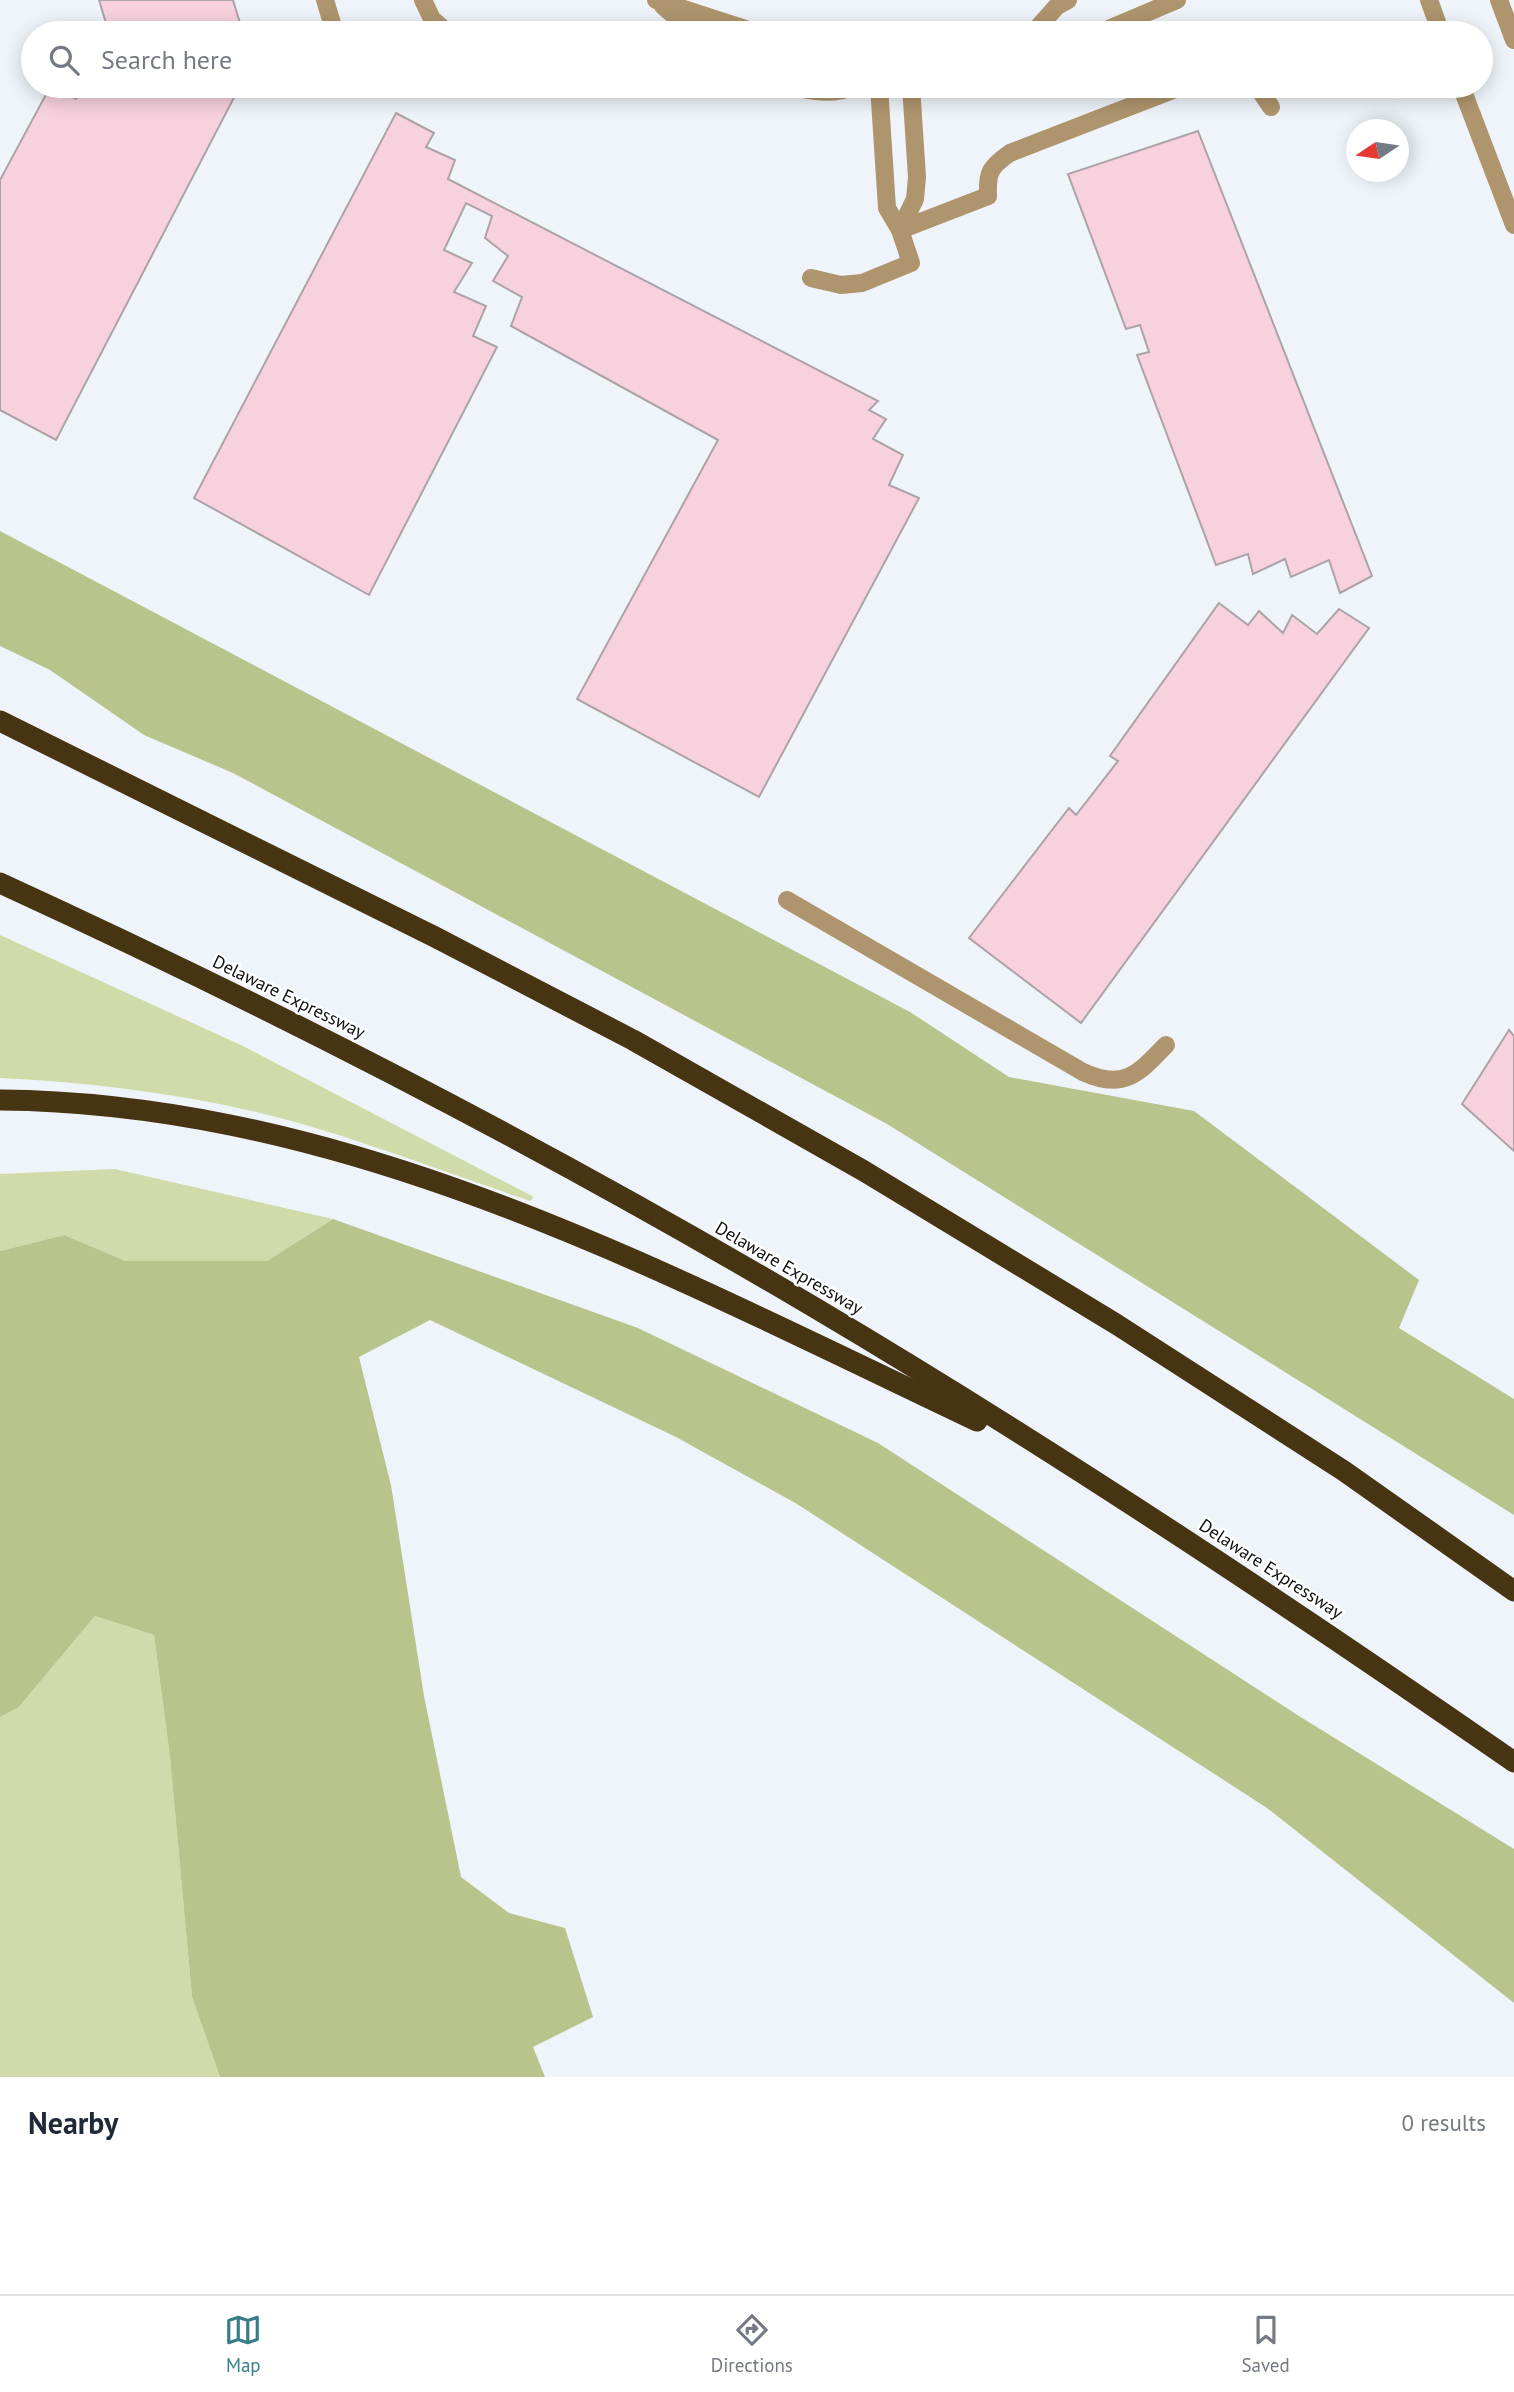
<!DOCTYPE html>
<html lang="en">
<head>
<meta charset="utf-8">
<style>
	:root { --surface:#fff; --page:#f2f2f3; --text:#1f2937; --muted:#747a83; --line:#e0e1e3; --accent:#387e89 }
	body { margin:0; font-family:"PT Sans",sans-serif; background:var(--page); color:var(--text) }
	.compass { position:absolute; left:1346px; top:119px; width:63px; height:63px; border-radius:50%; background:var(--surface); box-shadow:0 4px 18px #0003; rotate:257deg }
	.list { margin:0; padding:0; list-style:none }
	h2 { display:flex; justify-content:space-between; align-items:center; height:91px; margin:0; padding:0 28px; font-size:30px }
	h2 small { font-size:23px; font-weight:400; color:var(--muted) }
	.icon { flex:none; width:38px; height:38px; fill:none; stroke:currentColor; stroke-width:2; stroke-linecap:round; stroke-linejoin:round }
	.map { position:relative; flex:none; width:1514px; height:2077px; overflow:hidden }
	.search { position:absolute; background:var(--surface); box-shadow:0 4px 18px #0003; left:21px; right:21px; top:21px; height:77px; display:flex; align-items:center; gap:18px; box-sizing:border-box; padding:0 24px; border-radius:38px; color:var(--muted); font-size:26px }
	.sheet { height:217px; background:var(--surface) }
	nav { display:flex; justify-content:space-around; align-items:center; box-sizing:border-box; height:98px; border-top:2px solid var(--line); background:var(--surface); font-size:19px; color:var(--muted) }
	nav a { display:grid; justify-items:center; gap:4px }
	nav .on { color:var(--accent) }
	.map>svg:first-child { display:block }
</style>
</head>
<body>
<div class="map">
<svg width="1514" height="2077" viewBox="0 0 1514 2077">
	<rect width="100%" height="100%" fill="#eff4fb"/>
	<g fill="#d0dba9">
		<path d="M0,935L243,1046L534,1197L530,1201C460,1177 390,1151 319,1129C217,1098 106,1083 0,1078Z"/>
		<polygon points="115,1169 333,1219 267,1261 126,1261 64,1235 0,1251 0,1174"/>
		<polygon points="95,1616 154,1635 170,1757 192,1997 220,2077 0,2077 0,1717 18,1708"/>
	</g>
	<g fill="#b8c48b">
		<polygon points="0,531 910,1012 1009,1077 1194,1111 1419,1280 1399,1328 1514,1399 1514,1515 887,1124 233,773 144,735 50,670 0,646"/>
		<polygon points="333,1219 638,1328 878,1443 1299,1716 1514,1849 1514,2003 1267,1808 797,1504 676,1437 430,1320 359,1357 391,1485 424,1696 461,1877 509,1913 565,1928 593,2017 533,2047 545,2077 220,2077 192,1997 170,1757 154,1635 95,1616 18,1708 0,1717 0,1251 64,1235 126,1261 267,1261"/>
	</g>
	<g fill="#f7d1de" stroke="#aca3a6" stroke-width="2">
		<polygon points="99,0 233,0 243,33 109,33"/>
		<polygon points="83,86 240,86 56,440 0,410 0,180 50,87 76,99"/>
		<polygon points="396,113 434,133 426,147 455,160 448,179 878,401 869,410 886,419 873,439 903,455 889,485 919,498 759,797 577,699 718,440 511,326 522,297 493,281 508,256 485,238 492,216 466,203 444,250 472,263 454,292 486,306 473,336 497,347 369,595 194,498"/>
		<polygon points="1198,131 1372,576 1340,593 1329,560 1291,577 1285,559 1253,574 1248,554 1216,565 1137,355 1149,352 1140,325 1126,329 1068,174"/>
		<polygon points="1219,603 1248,625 1259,611 1283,633 1292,615 1317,634 1339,609 1369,628 1081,1023 969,938 1069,808 1076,815 1118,761 1110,756"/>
		<polygon points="1509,1030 1514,1036 1514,1151 1462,1104"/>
	</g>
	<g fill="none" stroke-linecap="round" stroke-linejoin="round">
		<g stroke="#ae956d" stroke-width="18">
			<polyline points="325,0 335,33"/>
			<polyline points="423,0 432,19 448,33"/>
			<polyline points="1253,86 1259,89 1271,107"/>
			<path d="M900,230L988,196C987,172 990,167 1010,153L1183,86"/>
			<polyline points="900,230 915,199 917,177 911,86"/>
			<polyline points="811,278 841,285 862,283 911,263 900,230 887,208 879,86"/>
			<path d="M787,900L1083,1072C1124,1091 1139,1073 1166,1045"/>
		</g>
		<g stroke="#ae956d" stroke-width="18">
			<polyline points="656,0 758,33"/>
			<polyline points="1429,0 1441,33"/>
			<polyline points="1499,0 1514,40"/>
			<polyline points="663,6 694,33"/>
			<polyline points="1033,33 1057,6 1068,0"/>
			<polyline points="1099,33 1177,0"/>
			<path d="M788,86C810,91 833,96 855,86"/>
			<polyline points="1461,86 1514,225"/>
		</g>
		<g stroke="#473412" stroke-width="21">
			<polyline points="0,721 435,937 633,1040 864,1171 1116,1324 1344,1471 1514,1591"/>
			<path d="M0,883C277,1010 550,1151 812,1306C1052,1448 1285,1603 1514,1762"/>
			<path d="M0,1100C351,1103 667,1274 977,1421"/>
		</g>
	</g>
	<g text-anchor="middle" stroke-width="5" stroke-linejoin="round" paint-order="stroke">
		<g font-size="18" fill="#0d0e10" stroke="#fff">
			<text transform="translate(289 997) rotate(26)" y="6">Delaware Expressway</text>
			<text transform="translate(789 1268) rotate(30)" y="6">Delaware Expressway</text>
			<text transform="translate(1271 1569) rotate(33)" y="6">Delaware Expressway</text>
		</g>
	</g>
</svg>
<svg class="compass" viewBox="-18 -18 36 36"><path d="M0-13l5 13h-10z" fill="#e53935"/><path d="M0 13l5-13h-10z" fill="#747a83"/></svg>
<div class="search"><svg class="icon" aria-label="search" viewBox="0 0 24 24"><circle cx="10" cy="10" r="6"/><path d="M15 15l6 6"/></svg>Search here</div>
</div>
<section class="sheet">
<h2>Nearby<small>0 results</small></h2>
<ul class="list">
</ul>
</section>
<nav>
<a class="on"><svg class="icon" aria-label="map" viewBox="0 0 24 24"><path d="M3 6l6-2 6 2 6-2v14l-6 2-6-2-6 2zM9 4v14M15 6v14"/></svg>Map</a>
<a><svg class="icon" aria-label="directions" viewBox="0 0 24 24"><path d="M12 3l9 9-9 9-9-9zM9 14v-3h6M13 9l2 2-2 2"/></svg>Directions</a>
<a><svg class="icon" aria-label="saved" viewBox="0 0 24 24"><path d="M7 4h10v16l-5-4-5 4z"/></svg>Saved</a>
</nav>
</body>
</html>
